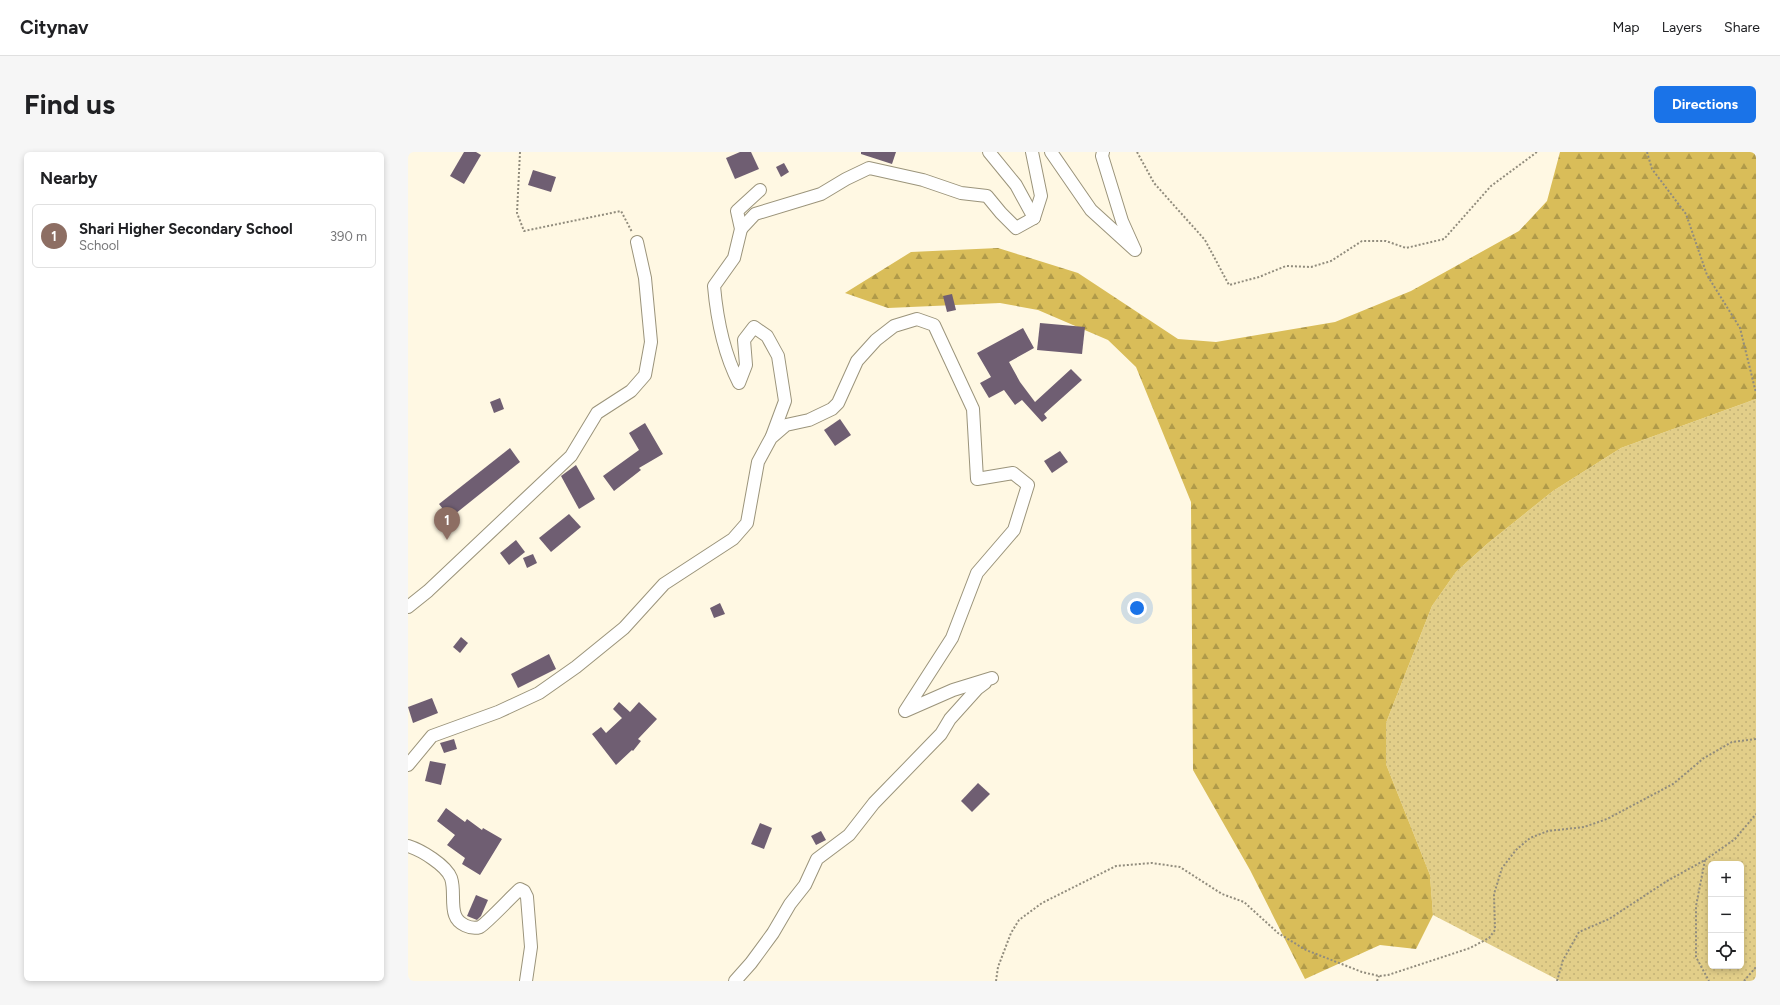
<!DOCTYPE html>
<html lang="en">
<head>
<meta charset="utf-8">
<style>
	:root { --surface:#fff; --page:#f6f6f6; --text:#202124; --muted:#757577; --line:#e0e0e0; --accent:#1a73e8 }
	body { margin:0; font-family:Figtree,sans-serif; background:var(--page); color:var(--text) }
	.controls { position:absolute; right:12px; bottom:12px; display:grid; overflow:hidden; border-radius:6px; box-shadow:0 2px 6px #0003 }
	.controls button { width:36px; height:36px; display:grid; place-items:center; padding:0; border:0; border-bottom:1px solid var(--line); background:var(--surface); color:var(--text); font:20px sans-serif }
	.you { position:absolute; left:729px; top:456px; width:14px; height:14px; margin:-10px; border:3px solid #fff; border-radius:50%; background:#1a73e8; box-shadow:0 0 0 6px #1a73e833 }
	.badge { display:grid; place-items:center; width:26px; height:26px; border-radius:50%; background:var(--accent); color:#fff; font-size:13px; font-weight:700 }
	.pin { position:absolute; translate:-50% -33px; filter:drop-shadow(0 1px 2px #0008) }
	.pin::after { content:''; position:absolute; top:21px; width:14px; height:12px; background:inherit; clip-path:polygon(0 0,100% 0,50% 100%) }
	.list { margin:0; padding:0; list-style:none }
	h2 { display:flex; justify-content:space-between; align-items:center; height:52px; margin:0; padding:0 16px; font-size:17px }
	h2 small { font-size:13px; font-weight:400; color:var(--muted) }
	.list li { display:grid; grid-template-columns:26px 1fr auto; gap:12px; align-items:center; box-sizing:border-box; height:64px; margin:0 8px 8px; padding:0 8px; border:1px solid var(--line); border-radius:6px }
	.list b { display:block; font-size:15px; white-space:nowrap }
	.list p { margin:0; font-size:13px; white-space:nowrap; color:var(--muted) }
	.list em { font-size:13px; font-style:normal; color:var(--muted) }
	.icon { flex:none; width:22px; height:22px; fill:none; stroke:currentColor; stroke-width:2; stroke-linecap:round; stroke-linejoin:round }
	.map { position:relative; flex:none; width:1348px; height:829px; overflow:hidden; border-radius:6px }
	header { display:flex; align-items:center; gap:24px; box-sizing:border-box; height:56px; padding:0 20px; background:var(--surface); border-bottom:1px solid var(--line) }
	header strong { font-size:19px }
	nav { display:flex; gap:22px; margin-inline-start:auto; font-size:14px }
	.intro { display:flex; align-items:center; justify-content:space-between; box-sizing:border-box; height:96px; padding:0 24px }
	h1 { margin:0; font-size:28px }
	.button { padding:10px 18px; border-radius:6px; background:var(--accent); color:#fff; font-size:14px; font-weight:700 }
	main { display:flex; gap:24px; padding:0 24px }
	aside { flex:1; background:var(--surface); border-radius:6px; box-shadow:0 2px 6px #0003 }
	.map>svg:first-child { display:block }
</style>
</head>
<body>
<header>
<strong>Citynav</strong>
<nav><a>Map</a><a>Layers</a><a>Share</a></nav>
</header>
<div class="intro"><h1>Find us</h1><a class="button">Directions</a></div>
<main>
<aside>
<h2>Nearby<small></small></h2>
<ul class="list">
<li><span class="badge" style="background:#8d6e63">1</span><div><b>Shari Higher Secondary School</b><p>School</p></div><em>390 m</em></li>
</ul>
</aside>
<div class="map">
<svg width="1348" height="829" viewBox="0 0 1348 829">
	<defs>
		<pattern id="grass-dots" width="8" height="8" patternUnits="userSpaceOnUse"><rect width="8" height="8" fill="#e2ce89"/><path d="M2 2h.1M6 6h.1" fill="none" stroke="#c2b176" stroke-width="1.8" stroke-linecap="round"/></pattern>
		<pattern id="forest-firs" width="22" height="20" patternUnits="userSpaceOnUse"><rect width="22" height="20" fill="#d9bd59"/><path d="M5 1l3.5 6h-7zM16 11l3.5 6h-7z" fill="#b09a49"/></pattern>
	</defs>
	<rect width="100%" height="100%" fill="#fff8e3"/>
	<path fill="url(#grass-dots)" fill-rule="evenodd" d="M1348,247V829H1152L1025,763L1022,723L978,612V571L1024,454L1048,420L1079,392L1145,339L1213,296ZM1303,712H1333V814H1303Z"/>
	<polygon fill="url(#forest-firs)" points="1152,0 1348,0 1348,247 1213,296 1145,339 1079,392 1048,420 1024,454 978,571 978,612 1022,723 1025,763 1008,797 972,793 897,827 842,718 785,618 783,350 728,215 700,188 630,158 592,151 480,156 437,141 503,100 590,96 670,121 770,187 808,190 927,170 1003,139 1111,79 1139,49"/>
	<g fill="#6f5e72">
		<polygon points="56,0 68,0 73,3 56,32 42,24"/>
		<polygon points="332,0 343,0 351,17 327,27 318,6"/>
		<polygon points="453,0 488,0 484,12 453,2"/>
		<polygon points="376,11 381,20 373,25 368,15"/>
		<polygon points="125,18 148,25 143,40 120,33"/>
		<polygon points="544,142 548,158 539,160 535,144"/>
		<polygon points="632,171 677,175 674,202 629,198"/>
		<polygon points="615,176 626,196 601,210 612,230 627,250 663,217 674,228 636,262 639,266 634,270 614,248 607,253 596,238 581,246 572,231 583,225 569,201"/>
		<polygon points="92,246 96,257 86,261 82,250"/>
		<polygon points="432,267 443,283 427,294 416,278"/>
		<polygon points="237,271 255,302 231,316 233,318 206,339 195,324 231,298 221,281"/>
		<polygon points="102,296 112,310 42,366 31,352"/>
		<polygon points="652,299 660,310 644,321 636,309"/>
		<polygon points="168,313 187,347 171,357 153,324"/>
		<polygon points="161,362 173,375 143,400 131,386"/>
		<polygon points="108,388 117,400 101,413 92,401"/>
		<polygon points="125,402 129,411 119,416 115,406"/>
		<polygon points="312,451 317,462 306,466 302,456"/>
		<polygon points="53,485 60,491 52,501 45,495"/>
		<polygon points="141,502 148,517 110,536 103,522"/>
		<polygon points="24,546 30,561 5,571 0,555"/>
		<polygon points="211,550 222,560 231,550 249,567 230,587 233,589 225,599 224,598 208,613 184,582 193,575 198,581 214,566 205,557"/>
		<polygon points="46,587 49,597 36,601 32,591"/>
		<polygon points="22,609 38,612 33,633 17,629"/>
		<polygon points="570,631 582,642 564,660 553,649"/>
		<polygon points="38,656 57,670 59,667 74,678 75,676 94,687 72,723 54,712 57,706 39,693 47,683 29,669"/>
		<polygon points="352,671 364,676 356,697 343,692"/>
		<polygon points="413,679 418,688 408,693 403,684"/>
		<polygon points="68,743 80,748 73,764 69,768 59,764"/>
	</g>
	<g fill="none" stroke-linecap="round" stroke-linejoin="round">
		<defs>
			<g id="minor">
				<polyline points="581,0 608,33 626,66"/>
				<polyline points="643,0 683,58 727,98 714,69 694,4 695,0"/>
				<path d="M352,38L329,59L333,77L326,106L306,134C309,168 315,200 331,231L338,213L336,188L346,175L359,184L370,204L377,249L364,284"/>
				<polyline points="333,77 347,62 413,42 438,27 461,16 515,28 553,41 579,44 593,61 608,76 626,66 633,44 624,0"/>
				<polyline points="0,455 20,439 163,304 189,261 223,239 237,223 243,190 237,126 229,90"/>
				<polyline points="0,613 24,584 90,560 131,541 168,515 216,476 256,432 325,387 339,371 350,310 363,286 378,273 401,268 424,257 430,251 449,209 468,188 486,174 509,167 526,173 565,257 569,327 605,321 620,333 606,378 569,421 544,486 497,559 545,538 584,526"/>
				<path d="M0,694C13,698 38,713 43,726C47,738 43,752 47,763C50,772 63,778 72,775C78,772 105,743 112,737L116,739L119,745L123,795L118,829"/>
				<polyline points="327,829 343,811 365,781 382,752 397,733 409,707 441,683 466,651 533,582 542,567 569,537 577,531"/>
			</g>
		</defs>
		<use href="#minor" stroke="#9b947b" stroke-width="14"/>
		<g stroke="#918c7d" stroke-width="2" stroke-dasharray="2 2" stroke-linecap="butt">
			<polyline points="112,0 109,61 116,79 213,59 224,80"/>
			<polyline points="729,0 746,31 797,88 821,133 851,125 878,114 903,115 923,109 954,89 978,89 998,96 1036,87 1083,34 1129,0"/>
			<polyline points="1239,0 1244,17 1278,62 1299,123 1332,176 1348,241"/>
			<polyline points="1297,708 1288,754 1288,805 1301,829"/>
			<polyline points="588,829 590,815 603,781 611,768 634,751 708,714 744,711 772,715 814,742 836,750 870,781 898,798 954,820 971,824 980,823 1062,796 1081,786 1087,778 1086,742 1094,716 1108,698 1122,686 1140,679 1176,675 1199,667 1265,632 1296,606 1324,590 1348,587"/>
			<polyline points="969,829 971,824"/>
			<polyline points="1149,829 1155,808 1171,780 1201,767 1259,729 1297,708 1327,687 1348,662"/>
			<polyline points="1336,829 1348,815"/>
		</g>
		<use href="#minor" stroke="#fff" stroke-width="12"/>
	</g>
</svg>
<div class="controls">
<button>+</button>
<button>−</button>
<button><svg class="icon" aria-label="locate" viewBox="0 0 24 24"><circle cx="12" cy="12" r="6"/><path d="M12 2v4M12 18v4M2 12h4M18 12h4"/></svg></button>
</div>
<div class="you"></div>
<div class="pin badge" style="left:39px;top:388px;background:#8d6e63">1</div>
</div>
</main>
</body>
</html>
